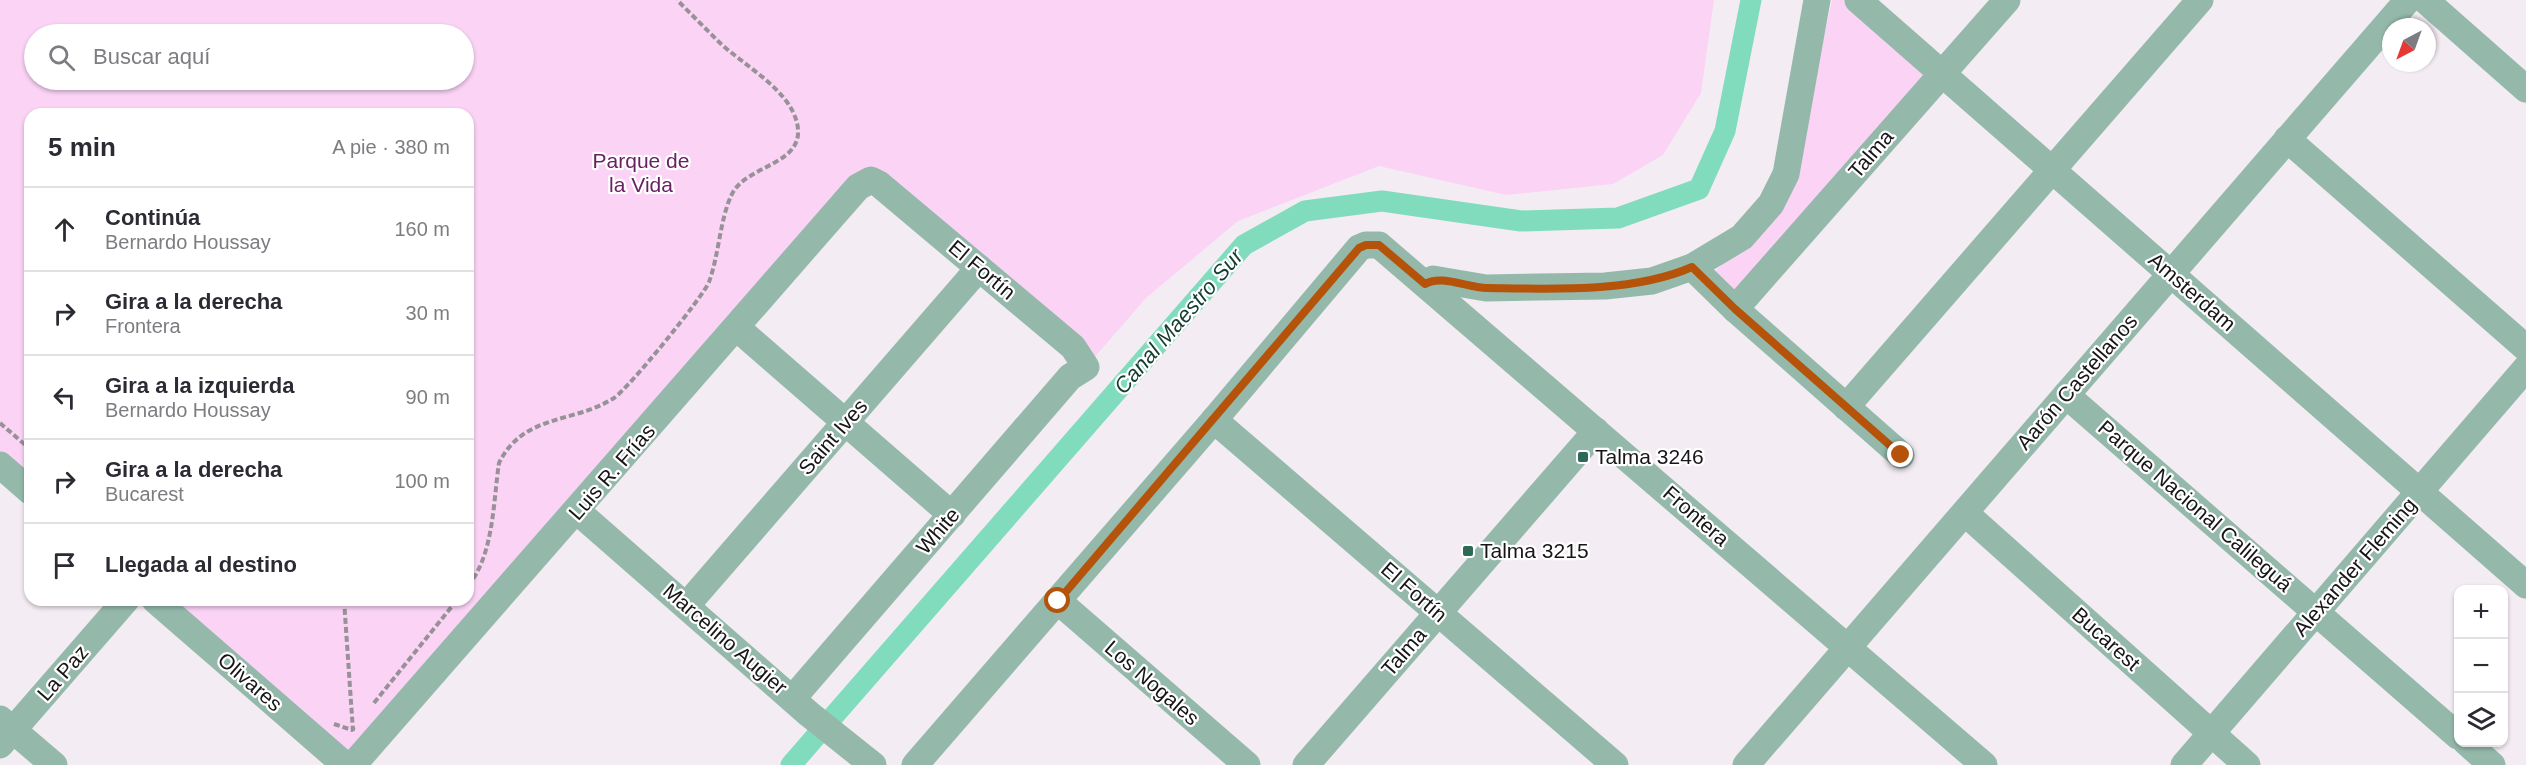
<!DOCTYPE html>
<html lang="es">
<head>
<meta charset="utf-8">
<style>
	:root { --surface:#fff; --page:#f2f2f3; --text:#2b2b33; --muted:#7c7c81; --line:#e1e1e2 }
	body { margin:0; font-family:Arial,sans-serif; background:var(--page); color:var(--text) }
	.controls { position:absolute; right:18px; bottom:18px; display:grid; overflow:hidden; border-radius:12px; box-shadow:0 2px 4px #0004 }
	.controls button { width:54px; height:54px; display:grid; place-items:center; padding:0; border:0; border-bottom:2px solid var(--line); background:var(--surface); color:var(--text); font:30px sans-serif }
	.compass { position:absolute; left:2382px; top:18px; width:54px; height:54px; border-radius:50%; background:var(--surface); box-shadow:0 2px 4px #0004; rotate:221deg }
	.stop { position:absolute; width:18px; height:18px; margin:-14px; border:4px solid #b45309; border-radius:50%; background:#fff }
	.stop.end { background:#b45309; border-color:#fff; box-shadow:0 2px 6px #0008 }
	.list { margin:0; padding:0; list-style:none }
	h2 { display:flex; justify-content:space-between; align-items:center; height:78px; margin:0; padding:0 24px; font-size:26px }
	h2 small { font-size:20px; font-weight:400; color:var(--muted) }
	.list li { display:grid; grid-template-columns:39px 1fr auto; gap:18px; align-items:center; box-sizing:border-box; height:84px; padding:0 24px; border-top:2px solid var(--line) }
	.list b { display:block; font-size:22px; white-space:nowrap }
	.list p { margin:0; font-size:20px; white-space:nowrap; color:var(--muted) }
	.list em { font-size:20px; font-style:normal; color:var(--muted) }
	.icon { flex:none; width:33px; height:33px; fill:none; stroke:currentColor; stroke-width:2; stroke-linecap:round; stroke-linejoin:round }
	.map { position:relative; flex:none; width:2526px; height:765px; overflow:hidden }
	.search { position:absolute; background:var(--surface); box-shadow:0 2px 4px #0004; left:24px; top:24px; width:450px; height:66px; display:flex; align-items:center; gap:15px; box-sizing:border-box; padding:0 21px; border-radius:33px; color:var(--muted); font-size:22px }
	.panel { position:absolute; background:var(--surface); box-shadow:0 2px 4px #0004; left:24px; top:108px; width:450px; height:498px; border-radius:18px }
	.map>svg:first-child { display:block }
</style>
</head>
<body>
<div class="map">
<svg width="2526" height="765" viewBox="0 0 2526 765">
	<rect width="100%" height="100%" fill="#f4ecf3"/>
	<g fill="#fad3f5" fill-rule="evenodd">
		<path d="M0,0H1714L1701,93L1663,155L1613,184L1506,195L1379,166L1238,221L1146,298L1086,367L871,180L353,765L155,600H468V114H30V491L0,465ZM34,34H464V80H34Z"/>
		<polygon points="1832,0 1844,0 1928,69 1739,297 1711,275 1731,256 1795,173"/>
	</g>
	<g fill="none" stroke-linecap="round" stroke-linejoin="round">
		<polyline stroke="#80dcbc" stroke-width="21" points="791,765 1244,245 1305,211 1382,201 1521,221 1618,218 1699,189 1725,131 1751,0"/>
		<g stroke="#979297" stroke-width="4" stroke-dasharray="6 3" stroke-linecap="butt">
			<polyline points="0,423 30,449"/>
			<path d="M468,586C494,554 493,503 499,463C524,413 573,424 614,398C628,389 703,297 709,282C719,255 720,218 732,194C747,164 807,165 797,123C789,89 743,65 719,42C705,28 691,14 677,0"/>
			<polyline points="344,600 353,731"/>
			<polyline points="374,703 457,600"/>
			<polyline points="334,724 352,730 354,727"/>
		</g>
		<g stroke="#94b9ab" stroke-width="27">
			<polyline points="1858,0 2526,585"/>
			<polyline points="2425,0 2526,89"/>
			<polyline points="2287,139 2526,348"/>
			<polyline points="1692,267 1735,309 1901,455"/>
			<polyline points="1425,284 1433,279 1486,288 1605,286 1652,281 1692,267 1742,237 1771,204 1786,174 1817,0"/>
			<polyline points="1735,309 2007,0"/>
			<polyline points="737,328 952,515"/>
			<polyline points="2066,395 2458,736"/>
			<polyline points="1846,407 2200,0"/>
			<polyline points="1214,420 1615,765"/>
			<polyline points="0,465 30,491"/>
			<polyline points="577,511 809,714 873,765"/>
			<polyline points="1965,513 2247,765"/>
			<polyline points="155,600 345,765"/>
			<polyline points="1058,601 1247,765"/>
			<polyline points="686,606 979,268"/>
			<polyline points="0,719 54,765"/>
			<polyline points="2466,742 2492,765"/>
			<polyline points="0,745 126,600"/>
			<polyline points="353,765 858,187 871,180 879,184 1073,347 1086,367 1070,377 793,698"/>
			<polyline points="915,765 1214,420 1359,248 1366,245 1379,245 1984,765"/>
			<polyline points="1306,765 1596,431"/>
			<polyline points="1746,765 2408,0"/>
			<polyline points="2184,765 2526,368"/>
		</g>
	</g>
	<g fill="none" stroke-linecap="round" stroke-linejoin="round">
		<path stroke="#b45309" stroke-width="8" d="M1058,601L1359,248L1366,245H1379L1425,284C1442,274 1467,288 1487,288C1551,289 1633,293 1692,267L1735,309L1901,455"/>
	</g>
	<g fill="#2c6a57" stroke="#fff" stroke-width="2">
		<rect x="1577" y="451" width="12" height="12" rx="3"/>
		<rect x="1462" y="545" width="12" height="12" rx="3"/>
	</g>
	<g text-anchor="middle" stroke-width="4.5" stroke-linejoin="round" paint-order="stroke">
		<g font-size="21" fill="#181518" stroke="#fff">
			<text transform="translate(1871 154) rotate(-49)" y="7">Talma</text>
			<text transform="translate(982 270) rotate(40)" y="7">El Fortín</text>
			<text transform="translate(2192 292) rotate(41)" y="7">Amsterdam</text>
			<text transform="translate(2077 382) rotate(-49)" y="7">Aarón Castellanos</text>
			<text transform="translate(833 437) rotate(-49)" y="7">Saint Ives</text>
			<text transform="translate(612 472) rotate(-49)" y="7">Luis R. Frías</text>
			<text transform="translate(2195 506) rotate(41)" y="7">Parque Nacional Calileguá</text>
			<text transform="translate(1696 516) rotate(41)" y="7">Frontera</text>
			<text transform="translate(938 531) rotate(-49)" y="7">White</text>
			<text transform="translate(2355 567) rotate(-49)" y="7">Alexander Fleming</text>
			<text transform="translate(1414 592) rotate(41)" y="7">El Fortín</text>
			<text transform="translate(725 639) rotate(41)" y="7">Marcelino Augier</text>
			<text transform="translate(2106 639) rotate(42)" y="7">Bucarest</text>
			<text transform="translate(1404 652) rotate(-49)" y="7">Talma</text>
			<text transform="translate(63 673) rotate(-49)" y="7">La Paz</text>
			<text transform="translate(250 682) rotate(41)" y="7">Olivares</text>
			<text transform="translate(1152 683) rotate(41)" y="7">Los Nogales</text>
		</g>
		<g font-size="21" fill="#682163" stroke="#fff">
			<text x="641" y="168">Parque de<tspan x="641" dy="24">la Vida</tspan></text>
		</g>
		<g font-size="21" fill="#181518" stroke="#fff" text-anchor="start">
			<text x="1595" y="464">Talma 3246</text>
			<text x="1480" y="558">Talma 3215</text>
		</g>
		<g font-size="22" font-style="italic" fill="#143d30" stroke="#fff">
			<text transform="translate(1178 321) rotate(-49)" y="8">Canal Maestro Sur</text>
		</g>
	</g>
</svg>
<div class="controls">
<button>+</button>
<button>−</button>
<button><svg class="icon" aria-label="layers" viewBox="0 0 24 24"><path d="M12 4l9 5-9 5-9-5zM3 14l9 5 9-5"/></svg></button>
</div>
<svg class="compass" viewBox="-18 -18 36 36"><path d="M0-13l5 13h-10z" fill="#e53935"/><path d="M0 13l5-13h-10z" fill="#7c7c81"/></svg>
<div class="stop" style="left:1058px;top:601px"></div>
<div class="stop end" style="left:1901px;top:455px"></div>
<div class="search"><svg class="icon" aria-label="search" viewBox="0 0 24 24"><circle cx="10" cy="10" r="6"/><path d="M15 15l6 6"/></svg>Buscar aquí</div>
<section class="panel">
<h2>5 min<small>A pie · 380 m</small></h2>
<ul class="list">
<li><svg class="icon" aria-label="ahead" viewBox="0 0 24 24"><path d="M12 20V5M6 11l6-6 6 6"/></svg><div><b>Continúa</b><p>Bernardo Houssay</p></div><em>160 m</em></li>
<li><svg class="icon" aria-label="right" viewBox="0 0 24 24"><path d="M7 20v-9h11M14 6l5 5-5 5"/></svg><div><b>Gira a la derecha</b><p>Frontera</p></div><em>30 m</em></li>
<li><svg class="icon" aria-label="left" viewBox="0 0 24 24"><path d="M17 20v-9H6M10 6l-5 5 5 5"/></svg><div><b>Gira a la izquierda</b><p>Bernardo Houssay</p></div><em>90 m</em></li>
<li><svg class="icon" aria-label="right" viewBox="0 0 24 24"><path d="M7 20v-9h11M14 6l5 5-5 5"/></svg><div><b>Gira a la derecha</b><p>Bucarest</p></div><em>100 m</em></li>
<li><svg class="icon" aria-label="arrive" viewBox="0 0 24 24"><path d="M6 21V4h12l-3 4 3 4H6"/></svg><div><b>Llegada al destino</b></div></li>
</ul>
</section>
</div>
</body>
</html>
